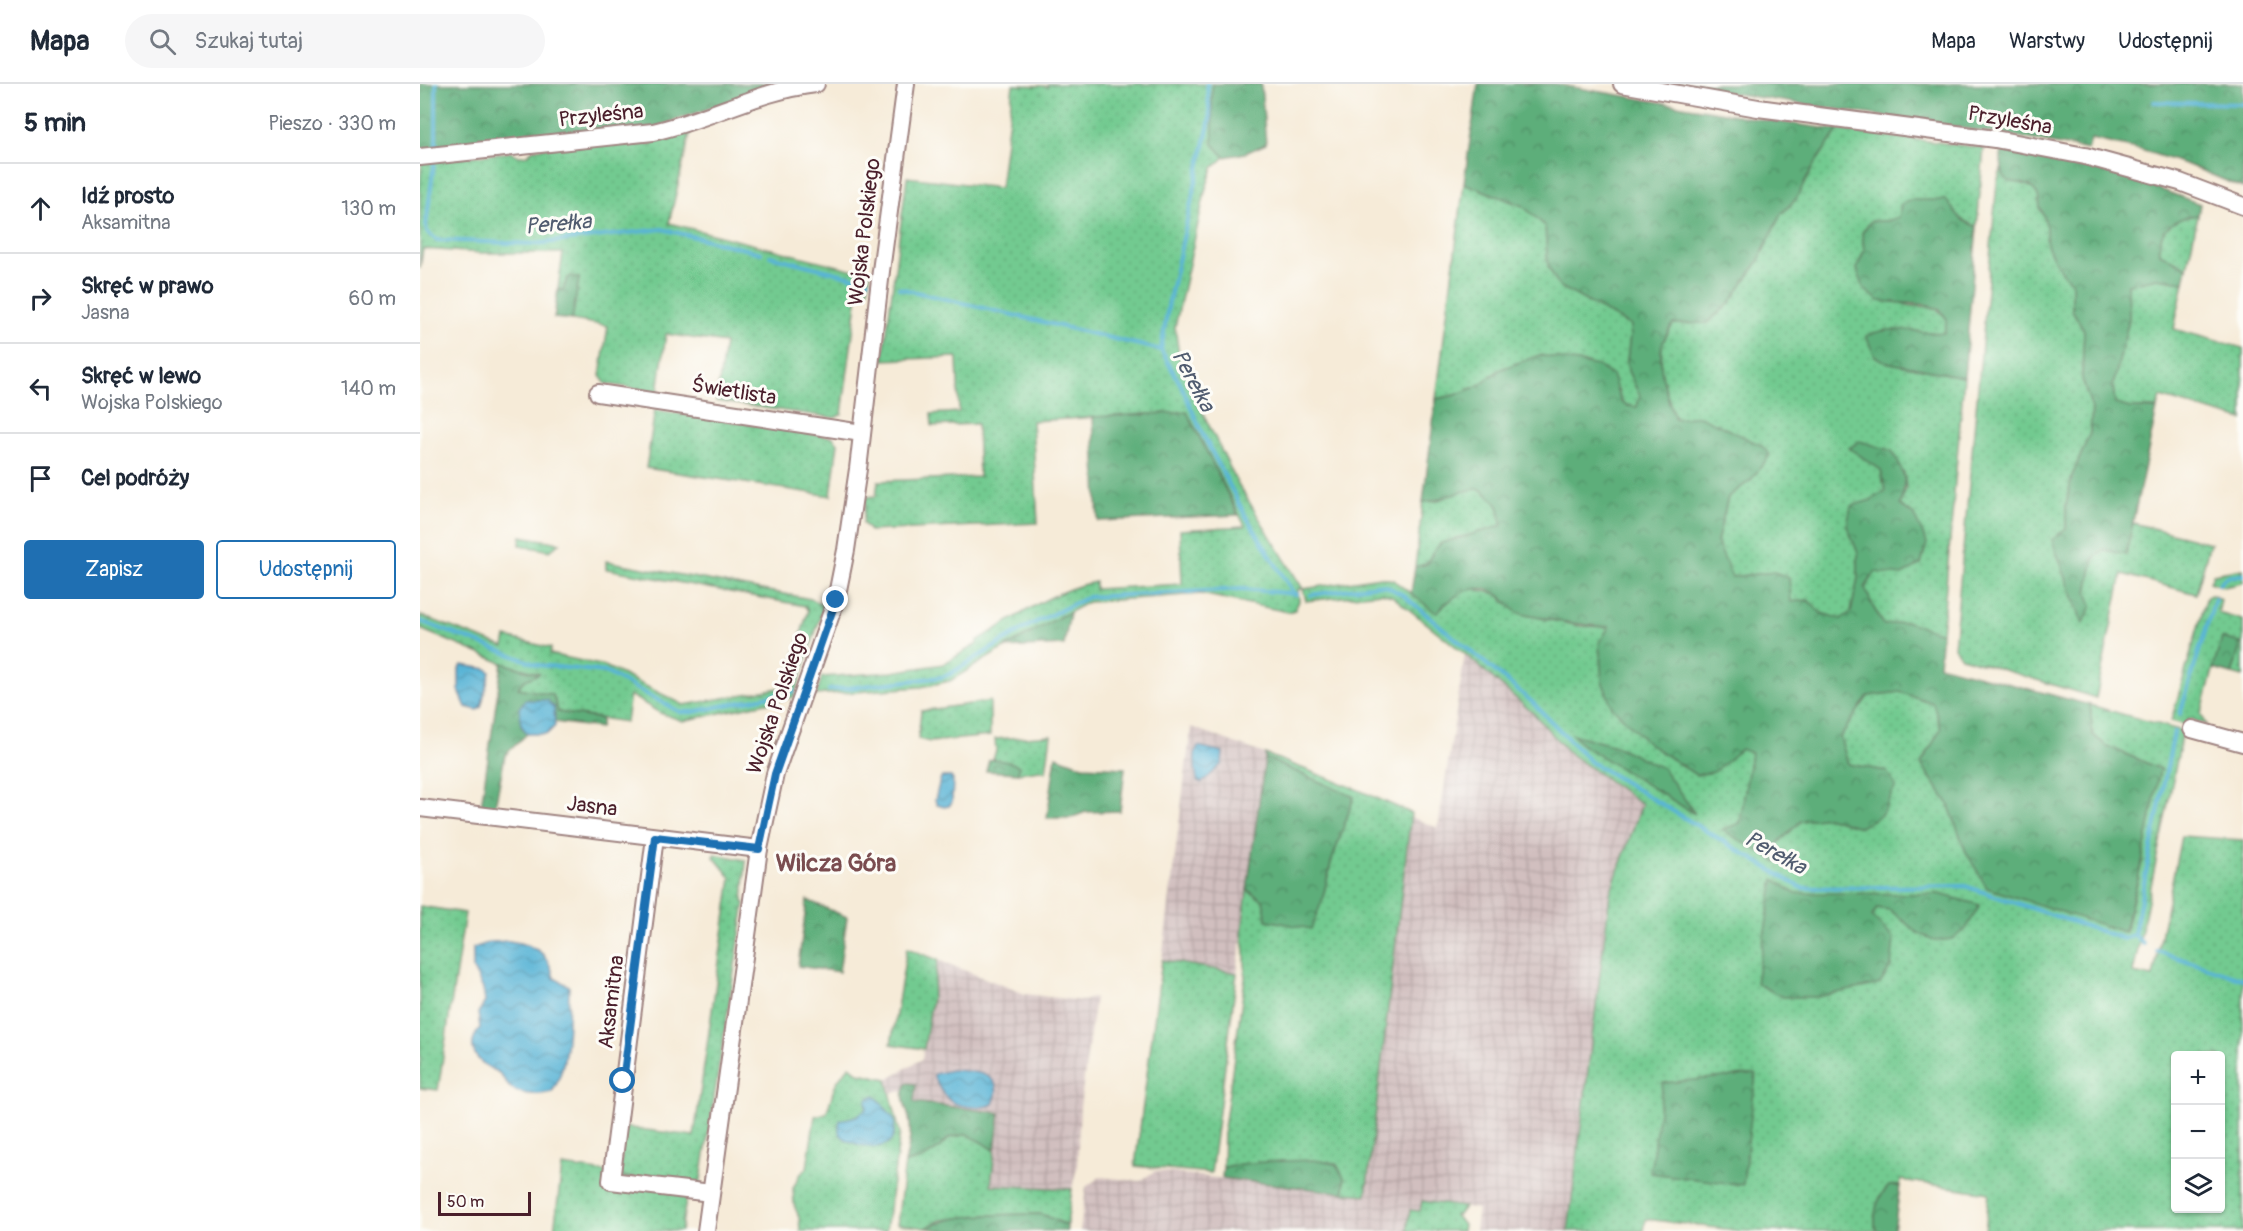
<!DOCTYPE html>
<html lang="pl">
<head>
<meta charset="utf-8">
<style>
	:root { --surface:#fff; --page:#f6f6f7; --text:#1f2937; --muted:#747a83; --line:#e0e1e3; --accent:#1f6fb2 }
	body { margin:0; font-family:Pangolin,sans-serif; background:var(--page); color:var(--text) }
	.controls { position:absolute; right:18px; bottom:18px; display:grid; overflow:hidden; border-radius:6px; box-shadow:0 2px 4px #0004 }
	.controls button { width:54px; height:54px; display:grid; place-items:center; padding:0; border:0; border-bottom:2px solid var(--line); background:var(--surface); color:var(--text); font:30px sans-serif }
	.scale { position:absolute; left:18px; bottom:15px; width:93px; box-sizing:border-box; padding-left:6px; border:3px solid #4a1f2b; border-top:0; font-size:16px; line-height:21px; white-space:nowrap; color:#4a1f2b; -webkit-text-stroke:4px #fdfcf7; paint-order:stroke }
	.stop { position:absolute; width:18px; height:18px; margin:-14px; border:4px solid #1f6fb2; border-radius:50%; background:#fff }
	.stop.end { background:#1f6fb2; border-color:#fff; box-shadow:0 2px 6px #0008 }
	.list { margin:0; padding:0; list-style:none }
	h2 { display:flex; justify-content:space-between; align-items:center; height:78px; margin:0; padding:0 24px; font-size:26px }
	h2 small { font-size:20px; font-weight:400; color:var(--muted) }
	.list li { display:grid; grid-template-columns:39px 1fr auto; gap:18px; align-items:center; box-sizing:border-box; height:90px; padding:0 24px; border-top:2px solid var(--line) }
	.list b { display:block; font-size:22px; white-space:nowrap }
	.list p { margin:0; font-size:20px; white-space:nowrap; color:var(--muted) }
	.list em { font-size:20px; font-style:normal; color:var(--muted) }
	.actions { display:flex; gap:12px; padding:18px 24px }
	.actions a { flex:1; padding:14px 0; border:2px solid var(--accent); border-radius:6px; text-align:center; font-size:21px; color:var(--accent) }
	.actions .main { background:var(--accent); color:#fff }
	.icon { flex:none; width:33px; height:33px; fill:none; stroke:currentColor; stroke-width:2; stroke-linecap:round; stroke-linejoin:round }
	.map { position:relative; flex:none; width:1823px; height:1147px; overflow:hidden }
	header { display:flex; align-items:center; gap:36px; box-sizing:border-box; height:84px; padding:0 30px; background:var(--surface); border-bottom:2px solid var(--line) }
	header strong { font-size:28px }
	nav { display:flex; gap:33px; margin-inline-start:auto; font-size:21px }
	.search { width:420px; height:54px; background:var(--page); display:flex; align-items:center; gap:15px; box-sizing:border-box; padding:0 21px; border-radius:33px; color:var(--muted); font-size:22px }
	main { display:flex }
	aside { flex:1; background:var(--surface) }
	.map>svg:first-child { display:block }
</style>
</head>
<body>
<header>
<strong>Mapa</strong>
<div class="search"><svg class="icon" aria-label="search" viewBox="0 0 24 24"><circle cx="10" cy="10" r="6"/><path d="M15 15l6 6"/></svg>Szukaj tutaj</div>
<nav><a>Mapa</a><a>Warstwy</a><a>Udostępnij</a></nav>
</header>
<main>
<aside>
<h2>5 min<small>Pieszo · 330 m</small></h2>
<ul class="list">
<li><svg class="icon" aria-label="ahead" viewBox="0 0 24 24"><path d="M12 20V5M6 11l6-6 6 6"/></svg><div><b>Idź prosto</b><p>Aksamitna</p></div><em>130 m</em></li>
<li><svg class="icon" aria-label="right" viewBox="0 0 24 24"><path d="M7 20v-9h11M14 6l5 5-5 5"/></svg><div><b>Skręć w prawo</b><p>Jasna</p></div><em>60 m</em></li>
<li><svg class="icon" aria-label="left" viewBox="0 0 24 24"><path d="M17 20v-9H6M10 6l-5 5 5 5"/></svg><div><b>Skręć w lewo</b><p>Wojska Polskiego</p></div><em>140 m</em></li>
<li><svg class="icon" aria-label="arrive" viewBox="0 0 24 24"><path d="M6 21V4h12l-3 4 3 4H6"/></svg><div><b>Cel podróży</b></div></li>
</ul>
<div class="actions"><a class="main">Zapisz</a><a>Udostępnij</a></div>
</aside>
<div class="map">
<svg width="1823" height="1147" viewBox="0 0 1823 1147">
	<defs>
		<pattern id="industrial-grid" width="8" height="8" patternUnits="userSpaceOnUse" patternTransform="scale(1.5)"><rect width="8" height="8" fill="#d1bfbf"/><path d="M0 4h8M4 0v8" fill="none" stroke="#b5a4a4"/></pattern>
		<pattern id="grass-dots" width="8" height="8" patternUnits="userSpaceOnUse" patternTransform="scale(1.5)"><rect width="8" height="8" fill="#72ca90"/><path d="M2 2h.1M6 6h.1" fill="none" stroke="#64ad7c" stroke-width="1.8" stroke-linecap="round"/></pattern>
		<pattern id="forest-crowns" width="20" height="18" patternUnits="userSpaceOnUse" patternTransform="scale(1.5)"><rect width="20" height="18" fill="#5dae7a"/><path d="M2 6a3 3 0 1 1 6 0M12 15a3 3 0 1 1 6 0" fill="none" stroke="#4f8d64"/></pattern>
		<pattern id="water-waves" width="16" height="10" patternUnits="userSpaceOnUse" patternTransform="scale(1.5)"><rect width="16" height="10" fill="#58b4d6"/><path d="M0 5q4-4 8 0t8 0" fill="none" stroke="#4b92ae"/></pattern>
	</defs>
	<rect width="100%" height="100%" fill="#fdfcf7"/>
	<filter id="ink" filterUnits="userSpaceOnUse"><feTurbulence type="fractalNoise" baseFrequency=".0167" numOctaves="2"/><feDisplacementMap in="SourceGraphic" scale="12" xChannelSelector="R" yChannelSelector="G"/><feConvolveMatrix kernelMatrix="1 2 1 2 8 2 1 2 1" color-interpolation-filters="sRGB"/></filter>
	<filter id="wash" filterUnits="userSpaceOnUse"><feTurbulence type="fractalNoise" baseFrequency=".008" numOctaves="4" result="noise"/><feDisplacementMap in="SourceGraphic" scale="24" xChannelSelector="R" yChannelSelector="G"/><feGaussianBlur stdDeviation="1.35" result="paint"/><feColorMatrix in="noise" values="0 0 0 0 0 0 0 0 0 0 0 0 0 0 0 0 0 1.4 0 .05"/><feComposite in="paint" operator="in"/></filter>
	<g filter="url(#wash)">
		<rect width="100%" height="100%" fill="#f6ebd8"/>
		<g fill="url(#industrial-grid)">
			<polygon points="1045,570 1114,630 1149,669 1222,720 1190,809 1148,1147 1055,1147 1058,1125 1002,1117 1001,1127 990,1126 987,1147 660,1147 666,1103 680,1093 720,1097 735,1087 946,1111 991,733 1018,744"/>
			<polygon points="771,643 845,670 817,889 742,876"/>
			<polygon points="518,876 605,910 663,917 675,913 660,1023 657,1083 652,1105 571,1101 579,1029 493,1018 487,999 483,1007 471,1009 467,995 502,975"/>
		</g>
		<g fill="url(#grass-dots)" stroke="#5e745e" stroke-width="1.5" fill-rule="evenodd">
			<path d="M628,0H792L793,60L805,73L793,84L786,104L755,243L760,278L775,313L818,400L883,505L960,493L973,496L1016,528L1042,507L1055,505L1078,510L1084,517L1115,533L1160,542L1189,543L1229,660L1276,691L1322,665L1331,669L1320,739L1303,746L1357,777L1356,761L1381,737L1407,733L1440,743L1466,687L1428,680L1420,653L1448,612L1480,608L1513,619L1521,645L1501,680L1528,719L1546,768L1705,848L1722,778L1740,685L1687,662L1673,651L1670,621L1763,647L1713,889L1733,893L1761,752L1823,756V1147H1565L1569,1109L1481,1096L1480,1102H1469C1456,1115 1453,1129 1456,1147H1321L1226,1135L1224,1147H1148L1190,809L1222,720L1149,669L1114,630L1045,570L972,512L961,509L886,517L883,505H878L879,517L875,526L868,528L781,510L668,518L584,564L530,597L501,603L396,611L402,593L472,588L523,580L557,560V557C592,536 634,505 675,498V505L762,500L760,446L825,442L767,328L612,337L618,439L450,447L443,439L446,413L456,412L458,397L559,393L557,340L512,342L511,330L539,328L537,273L463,276L487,93L580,104L593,1L628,2ZM1153,651L1195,662L1242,684L1273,728L1162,661ZM1354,796L1374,809L1416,811L1546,845L1498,849L1470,826L1457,824L1452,832L1458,839L1337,899ZM1756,972H1800V1124H1756Z"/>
			<polygon points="271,45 249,139 450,190 448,206 438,211 422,330 415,334 296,317 305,259 246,250 238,308 186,300 180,292 188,242 152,236 159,194 147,195 143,206 138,205 143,169 61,169 3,165 0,184 0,102 2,78 92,68 99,72 108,71 113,65 215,53 220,60 231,60 234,53"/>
			<path d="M1418,46L1564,64L1557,143L1542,136L1526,116L1468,137L1450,138L1442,149L1444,166L1437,185C1448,193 1474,216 1484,220C1503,226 1511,216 1527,235L1524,249L1508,248L1455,272L1465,278L1544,293L1522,549L1488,538L1464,541L1453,523L1445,504L1494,431L1480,421L1486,404L1484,389L1429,364L1461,386L1465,407L1451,416L1427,442L1438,469V494L1431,528L1421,535L1401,529L1388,516L1371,518L1354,488L1311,493L1297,458L1308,413L1331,396L1255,335L1248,315L1241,286L1242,260L1253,240L1287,239L1310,219L1361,130L1376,115L1394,81Z"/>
			<path d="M1581,86C1589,103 1609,95 1618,110C1620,115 1619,119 1620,124C1621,129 1625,132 1626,137C1627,145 1626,153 1628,160C1632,176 1642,187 1652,200V226L1664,246L1662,295L1672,324L1670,349L1652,392L1646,422V444L1667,508L1674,474L1683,466L1706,469L1713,439L1790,459L1776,510L1702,490L1676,614L1541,573L1534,563L1577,98Z"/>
			<polygon points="1044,99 1103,122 1125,142 1128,182 1139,202 1211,242 1207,277 1208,287 1220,312 1217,323 1208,322 1201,317 1198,305 1168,279 1145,277 1120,271 1081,285 1059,301 1036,311 1016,315"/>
			<path d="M1778,131L1767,184L1740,169C1736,143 1755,133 1778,131Z"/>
			<polygon points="1737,194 1764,198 1754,245 1823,264 1823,336 1740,313 1737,324 1710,324 1695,320 1693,302 1709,235 1708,200"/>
			<polygon points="235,326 413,353 418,359 411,412 226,384"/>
			<path d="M1047,405H1060C1077,419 1081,420 1081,443L1034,455L1014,467L1006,480L995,483L1003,418L1016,417Z"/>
			<polygon points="101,452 140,459 130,467 100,461"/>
			<polygon points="186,477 391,515 402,521 403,525 374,613 263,637 240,629 210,611 206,638 138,628 133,611 98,604 103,597 118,589 82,579 0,545 0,531 84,563 86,553 131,564 130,570 185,582 264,621 365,603 388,527 385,522 186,485"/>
			<polygon points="1823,485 1823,499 1804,503 1790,498 1793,490"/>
			<polygon points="1792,511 1801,516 1798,529 1823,536 1823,593 1812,590 1821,560 1802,554 1781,630 1787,641 1769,634 1766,641 1751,637 1787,512"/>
			<polygon points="570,617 570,652 510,658 498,655 501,627"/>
			<polygon points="631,651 626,688 620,686 598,689 598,682 592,679 573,675 576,667 575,655"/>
			<path d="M845,670L934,704L991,729L946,1111L924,1109V1094L916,1079C888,1075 863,1077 835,1080C823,1081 814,1079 803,1084L804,1044L825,894V867L822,850L827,806L843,816L902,817L911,779L934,713L845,674Z"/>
			<polygon points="295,770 326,776 323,818 325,819 280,1102 200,1092 204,1043 274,1052 311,794 294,773"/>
			<polygon points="0,822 45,829 18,1006 0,1004"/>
			<polygon points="487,864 518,876 504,965 471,960"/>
			<polygon points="742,876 817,889 791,1089 715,1082"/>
			<path d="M430,982L439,989L467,995L480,1049L466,1147H380L379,1133L374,1121L373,1104L380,1091L387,1084L395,1032L406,1029C416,1006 409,1003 430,982Z"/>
			<polygon points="548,1050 575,1066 571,1101 652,1105 647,1141 620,1130 567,1131 521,1136 505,1144 477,1140 485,1079 502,1075 518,1065 529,1054"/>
			<polygon points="142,1082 187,1088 267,1111 261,1147 134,1147"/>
			<polygon points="1002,1117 1044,1123 1038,1131 1035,1131 1043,1141 1042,1147 987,1147 990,1126 1000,1127"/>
		</g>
		<g fill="url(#forest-crowns)" stroke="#546652" stroke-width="1.5">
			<polygon points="0,0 358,0 234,44 0,70"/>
			<polygon points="792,0 841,0 846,60 825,69 805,73 793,60"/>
			<path d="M1058,0H1135L1345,36L1418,46L1394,81L1376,115L1361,130L1338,178L1310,219L1287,239L1253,240C1249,246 1244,254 1242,261C1237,286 1247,312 1255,335L1280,332L1341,361L1350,371L1331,396L1308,413L1297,458L1312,493L1354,488L1369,493L1371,518L1388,516L1401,529L1421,535L1431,528L1438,494V469L1427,442L1431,422L1451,416L1465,407L1461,386L1429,364L1440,357L1472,367C1485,389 1488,396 1480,421L1494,431L1507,459L1501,480L1482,491L1455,488L1445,504L1453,523L1464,541L1488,538L1522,549L1519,581L1670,621L1673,651L1687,662L1740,685L1722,778L1704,848L1567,804L1546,768L1528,719L1501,680L1521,645L1513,619L1480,608L1448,612L1420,653L1428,680L1466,687L1476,702L1461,731L1440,743L1407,733L1381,737L1356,761L1357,778L1302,746L1320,739L1331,669L1321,665L1294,688L1276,691L1229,660L1192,623L1182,597L1179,559L1189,543C1166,541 1151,540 1129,535C1119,533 1107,533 1097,528C1089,524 1085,514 1077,510C1053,495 1032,513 1016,529L991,509L995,483L1006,480L1014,467L1021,459L1081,442C1081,420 1077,418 1060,405C1039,405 1023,417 1003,418L1016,315L1036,311L1059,301L1081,285L1120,271L1178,282L1192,291L1201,318L1208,322L1217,323L1220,312L1208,287L1207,277L1211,242L1139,202L1128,182L1125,142L1103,122L1044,99Z"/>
			<polygon points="1251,0 1823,0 1823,104 1768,81 1721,66 1671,55 1668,66 1593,52"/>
			<path d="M1581,67L1699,90L1780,120L1778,131C1756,133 1736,145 1740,169L1767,184L1764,198L1737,194L1708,200L1709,235L1693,302L1695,320L1710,324L1737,325L1706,470L1683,466L1674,474L1667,508L1672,522L1663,540L1632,456L1646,444V422L1652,392L1670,349L1672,325L1662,295L1664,246L1652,226V200C1642,187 1632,176 1627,160C1625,152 1627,144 1625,136C1625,132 1621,128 1620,123C1619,118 1620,115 1617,110C1601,85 1580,118 1581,67Z"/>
			<path d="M1489,116H1526L1542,136L1557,143L1544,293L1465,278L1455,272L1446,252C1474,240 1495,249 1524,249L1527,235L1520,226L1508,221L1459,217L1444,205L1437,185L1444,166L1442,149L1451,137H1468L1479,133L1481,120Z"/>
			<polygon points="151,192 159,194 152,236 134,234 138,205 143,206 147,195"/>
			<polygon points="767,328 818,431 678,437 673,333"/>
			<polygon points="650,529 644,561 584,564 643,531"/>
			<polygon points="1802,554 1821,559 1812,590 1793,585"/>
			<polygon points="82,579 119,590 103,597 98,604 133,611 138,628 182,635 180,644 135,638 134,623 101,641 107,650 85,671 75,723 61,722"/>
			<polygon points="1152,650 1195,662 1243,684 1275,730 1162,661"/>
			<polygon points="636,672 663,682 705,684 700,727 666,728 650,734 627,734"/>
			<polygon points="845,674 934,713 911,779 902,817 891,845 847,836 843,816 827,806"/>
			<polygon points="573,675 592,679 599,682 598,689 566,687 569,676"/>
			<polygon points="1354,795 1374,809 1519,810 1560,821 1546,845 1532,855 1516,857 1498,849 1470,826 1457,824 1452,832 1474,855 1471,883 1460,900 1397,913 1362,913 1336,899"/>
			<polygon points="387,816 427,833 419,888 378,882"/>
			<polygon points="1336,990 1323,1101 1230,1089 1243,999"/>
			<path d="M487,999L496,1000L494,1018L580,1029L575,1066L547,1050L529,1054L518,1065L502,1075L485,1079C487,1068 492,1053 490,1041C489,1024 478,1016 487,999Z"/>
			<path d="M894,1076L916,1080L924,1094V1109L802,1094L803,1084C819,1077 873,1077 894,1076Z"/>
			<path d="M1469,1102H1480L1474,1147H1456C1453,1129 1456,1115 1469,1102Z"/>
			<path d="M621,1130L647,1141V1147H528L505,1144C539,1128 583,1131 621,1130Z"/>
		</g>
		<g fill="url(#water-waves)" stroke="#516a80" stroke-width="1.5">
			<polygon points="42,581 67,585 70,588 61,623 57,626 46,623 39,607 39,585"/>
			<polygon points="105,616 127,616 134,623 135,642 127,650 107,650 101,641 99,624"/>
			<path d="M778,662L803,668L802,680L782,699L777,697C776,686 772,671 778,662Z"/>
			<polygon points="522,693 531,693 533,696 532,718 529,722 524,723 517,721 515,716 520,696"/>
			<path d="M89,857C115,861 128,867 134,894L149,902C148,934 150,980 132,1008C119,1011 103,1012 91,1004C86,1001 84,994 80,990C77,987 71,985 68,983C51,972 48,959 60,944L58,929L65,918L63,905L53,885V864L71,858Z"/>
			<path d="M531,986C552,987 588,988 573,1020C562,1026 535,1023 527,1014C522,1009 517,1000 514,994V990Z"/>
			<path d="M455,1011L475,1036C474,1042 475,1051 472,1055C464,1070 427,1061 420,1050C417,1045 419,1041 420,1036L437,1032L447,1024L446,1018L448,1014Z"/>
		</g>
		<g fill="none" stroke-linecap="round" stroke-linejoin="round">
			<g stroke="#58b4d6" stroke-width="4">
				<polyline points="16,0 16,62"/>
				<polyline points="1734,18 1823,20"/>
				<polyline points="14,80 6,141 7,148 17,156 115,160 242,145 341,169"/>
				<polyline points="350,172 448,197"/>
				<polyline points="479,204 741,266 762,303 782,349 824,429 874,510"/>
				<polyline points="741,266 749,217 790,35 787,0"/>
				<polyline points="1799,500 1806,493 1823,491"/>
				<polyline points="891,511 957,501 966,502 983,511 1111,617 1171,678 1373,799 1382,804 1545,802 1704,855 1714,850 1754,648"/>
				<polyline points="0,537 118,581 185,588 260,628 273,628 374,607"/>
				<polyline points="409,606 522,593 530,590 610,541 668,513 823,505 877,510"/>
				<polyline points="1760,630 1795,515"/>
				<polyline points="1714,850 1723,860"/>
				<polyline points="1737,867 1823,895"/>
			</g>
		</g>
	</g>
	<g filter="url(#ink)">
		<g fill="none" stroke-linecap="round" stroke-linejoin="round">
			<defs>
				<g id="minor">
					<polyline points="1202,0 1338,24 1575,55 1665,72 1760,98 1823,122"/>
					<path d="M0,73L233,48C288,36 340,6 396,0"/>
					<polyline points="178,309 442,349"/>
					<polyline points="1772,645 1823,659"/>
					<polyline points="0,724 339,765"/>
					<polyline points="235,753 191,1097 291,1109"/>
					<polyline points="286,1147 339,765 355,690 416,516 426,466 438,385 461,187 486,0"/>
				</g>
			</defs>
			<use href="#minor" stroke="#a08582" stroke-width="20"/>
			<use href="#minor" stroke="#fff" stroke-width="16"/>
		</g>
	</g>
	<g fill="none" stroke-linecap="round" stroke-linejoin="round" filter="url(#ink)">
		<polyline stroke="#1f6fb2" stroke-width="8" points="203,997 235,753 339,765 355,690 416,516"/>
	</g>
	<g text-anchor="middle" stroke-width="6" stroke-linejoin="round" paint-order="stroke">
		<g font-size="21" fill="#4a1f2b" stroke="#fdfcf7">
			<text transform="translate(181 31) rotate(-6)" y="7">Przyleśna</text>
			<text transform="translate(1590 36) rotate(10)" y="7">Przyleśna</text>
			<text transform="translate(444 148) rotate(-83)" y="7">Wojska Polskiego</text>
			<text transform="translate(314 307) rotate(9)" y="7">Świetlista</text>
			<text transform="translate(357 619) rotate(-71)" y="7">Wojska Polskiego</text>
			<text transform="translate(172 722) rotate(7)" y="7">Jasna</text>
			<text transform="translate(191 918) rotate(-83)" y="7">Aksamitna</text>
		</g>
		<g font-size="22" font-style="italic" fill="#505b6f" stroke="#fdfcf7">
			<text transform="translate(138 139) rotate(-5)" y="8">Perełka</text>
			<text transform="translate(774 296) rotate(62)" y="8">Perełka</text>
			<text transform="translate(1356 768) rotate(29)" y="8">Perełka</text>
		</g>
		<g font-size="24" font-weight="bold" fill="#7a4c4f" stroke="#fdfcf7">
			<text x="416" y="787">Wilcza Góra</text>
		</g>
	</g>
</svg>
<div class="controls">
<button>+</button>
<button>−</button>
<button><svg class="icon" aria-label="layers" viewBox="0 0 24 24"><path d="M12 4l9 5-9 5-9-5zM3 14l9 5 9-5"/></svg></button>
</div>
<div class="scale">50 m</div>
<div class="stop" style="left:203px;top:997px"></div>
<div class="stop end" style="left:416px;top:516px"></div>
</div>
</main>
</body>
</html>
